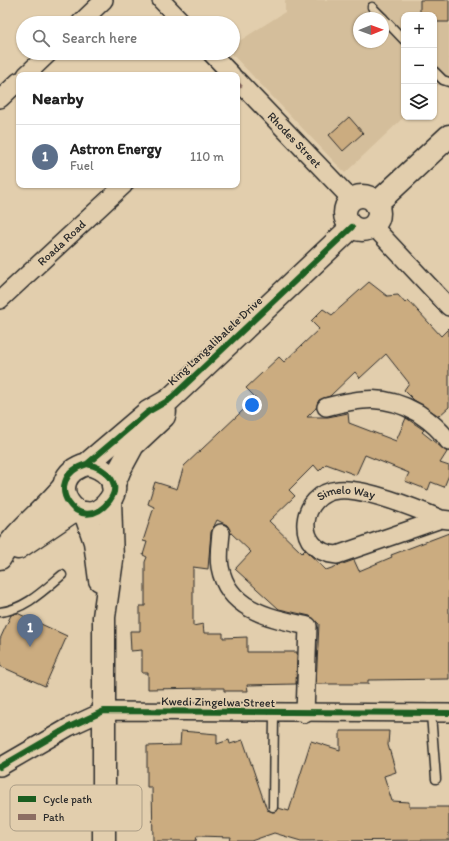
<!DOCTYPE html>
<html lang="en">
<head>
<meta charset="utf-8">
<style>
	:root { --surface:#fff; --page:#f6f6f6; --text:#222; --muted:#767676; --line:#e0e0e0; --accent:#2b2b2b }
	body { margin:0; font-family:Itim,sans-serif; background:var(--page); color:var(--text) }
	.controls { position:absolute; right:12px; top:12px; display:grid; overflow:hidden; border-radius:8px; box-shadow:0 1px 3px #0004 }
	.controls button { width:36px; height:36px; display:grid; place-items:center; padding:0; border:0; border-bottom:1px solid var(--line); background:var(--surface); color:var(--text); font:20px sans-serif }
	.compass { position:absolute; left:353px; top:12px; width:36px; height:36px; border-radius:50%; background:var(--surface); box-shadow:0 1px 3px #0004; rotate:89deg }
	.you { position:absolute; left:252px; top:405px; width:14px; height:14px; margin:-10px; border:3px solid #fff; border-radius:50%; background:#1a73e8; box-shadow:0 0 0 6px #1a73e833 }
	.badge { display:grid; place-items:center; width:26px; height:26px; border-radius:50%; background:var(--accent); color:#fff; font-size:13px; font-weight:700 }
	.pin { position:absolute; translate:-50% -33px; filter:drop-shadow(0 1px 2px #0008) }
	.pin::after { content:''; position:absolute; top:21px; width:14px; height:12px; background:inherit; clip-path:polygon(0 0,100% 0,50% 100%) }
	.list { margin:0; padding:0; list-style:none }
	h2 { display:flex; justify-content:space-between; align-items:center; height:52px; margin:0; padding:0 16px; font-size:17px }
	h2 small { font-size:13px; font-weight:400; color:var(--muted) }
	.list li { display:grid; grid-template-columns:26px 1fr auto; gap:12px; align-items:center; box-sizing:border-box; height:64px; padding:0 16px; border-top:1px solid var(--line) }
	.list b { display:block; font-size:15px; white-space:nowrap }
	.list p { margin:0; font-size:13px; white-space:nowrap; color:var(--muted) }
	.list em { font-size:13px; font-style:normal; color:var(--muted) }
	.icon { flex:none; width:22px; height:22px; fill:none; stroke:currentColor; stroke-width:2; stroke-linecap:round; stroke-linejoin:round }
	.map { position:relative; flex:none; width:449px; height:841px; overflow:hidden }
	.search { position:absolute; background:var(--surface); box-shadow:0 1px 3px #0004; left:16px; top:16px; width:224px; height:44px; display:flex; align-items:center; gap:10px; box-sizing:border-box; padding:0 14px; border-radius:22px; color:var(--muted); font-size:15px }
	.panel { position:absolute; background:var(--surface); box-shadow:0 1px 3px #0004; left:16px; top:72px; width:224px; height:116px; border-radius:8px }
	.map>svg:first-child { display:block }
</style>
</head>
<body>
<div class="map">
<svg width="449" height="841" viewBox="0 0 449 841">
	<rect width="100%" height="100%" fill="#e2cead"/>
	<filter id="ink" filterUnits="userSpaceOnUse"><feTurbulence type="fractalNoise" baseFrequency=".025" numOctaves="2"/><feDisplacementMap in="SourceGraphic" scale="8" xChannelSelector="R" yChannelSelector="G"/><feConvolveMatrix kernelMatrix="1 2 1 2 8 2 1 2 1" color-interpolation-filters="sRGB"/></filter>
	<g filter="url(#ink)">
		<path fill="#d4be9b" fill-rule="evenodd" d="M285,0H449V75L434,89V15H404V117L345,173L231,53H233V45L285,12ZM359,18H383V42H359Z"/>
		<g fill="#cbac80" stroke="#2b2b2b">
			<polygon points="420,0 449,0 449,22 434,22 434,15 420,15"/>
			<polygon points="349,117 363,133 343,151 329,135"/>
			<polygon points="369,282 387,296 398,295 405,303 408,300 441,336 449,328 449,407 439,416 414,400 404,390 409,383 386,354 360,378 355,372 330,396 319,400 316,408 307,417 328,417 348,413 349,423 396,441 406,418 424,430 422,432 447,452 440,463 449,466 449,475 444,487 431,482 428,490 405,481 409,473 365,455 356,475 326,464 319,471 314,465 289,490 295,496 269,521 302,553 305,550 326,570 354,560 359,571 392,557 391,555 449,533 449,679 368,680 368,684 316,684 319,624 310,616 279,609 235,569 251,552 231,533 227,525 217,520 211,532 208,569 193,567 193,626 203,624 204,633 223,633 223,638 247,637 247,652 297,652 296,684 247,685 248,691 224,691 224,688 211,688 148,689 148,673 142,673 142,650 131,651 130,631 140,631 140,606 145,606 145,562 147,557 143,555 147,542 143,541 154,507 148,504 155,482 177,489 184,466 256,398 246,388 279,357 284,362 319,329 311,321 323,309 332,315"/>
			<polygon points="17,613 67,636 45,686 0,666 0,639 11,615"/>
			<polygon points="181,731 217,734 217,744 229,740 230,744 243,740 267,810 273,812 278,808 289,811 311,741 340,750 340,731 389,731 388,745 396,772 384,776 392,801 409,802 409,807 449,807 449,840 301,841 274,833 251,841 230,841 231,837 197,836 196,841 153,841 152,787 147,787 147,746 180,745"/>
		</g>
		<g fill="none" stroke-linecap="round" stroke-linejoin="round">
			<defs>
				<g id="lane">
					<polyline points="372,7 383,18"/>
					<polyline points="383,18 404,40"/>
					<polyline points="434,71 443,80 449,82"/>
					<path d="M0,612C25,609 43,591 62,575"/>
					<polyline points="431,714 436,779"/>
					<polyline points="273,807 274,713"/>
				</g>
				<g id="street">
					<polyline points="161,0 183,23"/>
					<polyline points="80,23 104,0"/>
					<polyline points="211,53 232,75"/>
					<polyline points="26,75 49,53"/>
					<path id="s1" d="M237,80L351,199"/>
					<polyline points="0,99 19,81"/>
					<polyline points="373,226 449,307"/>
					<path id="s2" d="M0,300L124,185"/>
					<path d="M326,407C361,398 385,394 418,413C430,421 441,430 449,442"/>
					<path id="s3" d="M441,519L337,555C291,551 300,493 338,490C364,487 417,509 441,519L449,520"/>
					<path d="M221,533C220,544 218,556 220,567C228,611 272,618 308,626L305,714"/>
					<polyline points="0,767 69,727 104,711 449,713"/>
				</g>
				<g id="secondary">
					<circle cx="362" cy="213" r="17"/>
					<polyline points="376,204 449,136"/>
					<path d="M87,464C103,467 123,482 110,500C80,541 37,478 87,464L148,412L169,400L352,227"/>
					<polyline points="113,486 120,469 133,445 164,416 165,412"/>
					<polyline points="85,513 95,542 100,580"/>
					<polyline points="18,548 73,511"/>
					<path d="M0,558C16,530 44,511 64,486"/>
					<polyline points="104,841 104,617 112,560 110,500"/>
				</g>
			</defs>
			<use href="#lane" stroke="#2b2b2b" stroke-width="11"/>
			<use href="#street" stroke="#2b2b2b" stroke-width="20"/>
			<use href="#secondary" stroke="#2b2b2b" stroke-width="25"/>
			<use href="#lane" stroke="#e2cead" stroke-width="8"/>
			<use href="#street" stroke="#e2cead" stroke-width="17"/>
			<use href="#secondary" stroke="#e2cead" stroke-width="22"/>
			<polyline stroke="#8d6e63" stroke-width="5" stroke-dasharray="10 5" stroke-linecap="butt" points="237,88 241,84"/>
			<defs>
				<g id="cycleway">
					<path d="M87,464C103,467 123,482 110,500C80,541 37,478 87,464L148,412L169,400L352,227"/>
					<polyline points="0,767 69,727 104,711 449,713"/>
				</g>
			</defs>
			<use href="#cycleway" stroke="#e2cead" stroke-width="8"/>
			<use href="#cycleway" stroke="#1b5e20" stroke-width="6"/>
		</g>
	</g>
	<g text-anchor="middle" stroke-width="3" stroke-linejoin="round" paint-order="stroke">
		<g font-size="12" fill="#2b2b2b" stroke="#e2cead">
			<text dy="4" stroke="none"><textPath href="#s1" startOffset="83">Rhodes Street</textPath></text>
			<text dy="4" stroke="none"><textPath href="#s2" startOffset="84">Roada Road</textPath></text>
			<text transform="translate(215 341) rotate(-43)" y="4">King Langalibalele Drive</text>
			<text dy="4" stroke="none"><textPath href="#s3" startOffset="218">Simelo Way</textPath></text>
			<text transform="translate(218 702) rotate(1)" y="4">Kwedi Zingelwa Street</text>
		</g>
	</g>
	<rect x="10" y="785" width="132" height="46" rx="6" fill="#e2cead" stroke="#ab9d86" stroke-width="1"/>
	<rect x="18" y="796" width="18" height="6" fill="#1b5e20"/>
	<rect x="18" y="814" width="18" height="6" fill="#8d6e63"/>
	<g font-size="11" fill="#2b2b2b">
		<text x="43" y="803">Cycle path</text>
		<text x="43" y="821">Path</text>
	</g>
</svg>
<div class="controls">
<button>+</button>
<button>−</button>
<button><svg class="icon" aria-label="layers" viewBox="0 0 24 24"><path d="M12 4l9 5-9 5-9-5zM3 14l9 5 9-5"/></svg></button>
</div>
<svg class="compass" viewBox="-18 -18 36 36"><path d="M0-13l5 13h-10z" fill="#e53935"/><path d="M0 13l5-13h-10z" fill="#767676"/></svg>
<div class="you"></div>
<div class="pin badge" style="left:30px;top:647px;background:#5c6f8a">1</div>
<div class="search"><svg class="icon" aria-label="search" viewBox="0 0 24 24"><circle cx="10" cy="10" r="6"/><path d="M15 15l6 6"/></svg>Search here</div>
<section class="panel">
<h2>Nearby<small></small></h2>
<ul class="list">
<li><span class="badge" style="background:#5c6f8a">1</span><div><b>Astron Energy</b><p>Fuel</p></div><em>110 m</em></li>
</ul>
</section>
</div>
</body>
</html>
